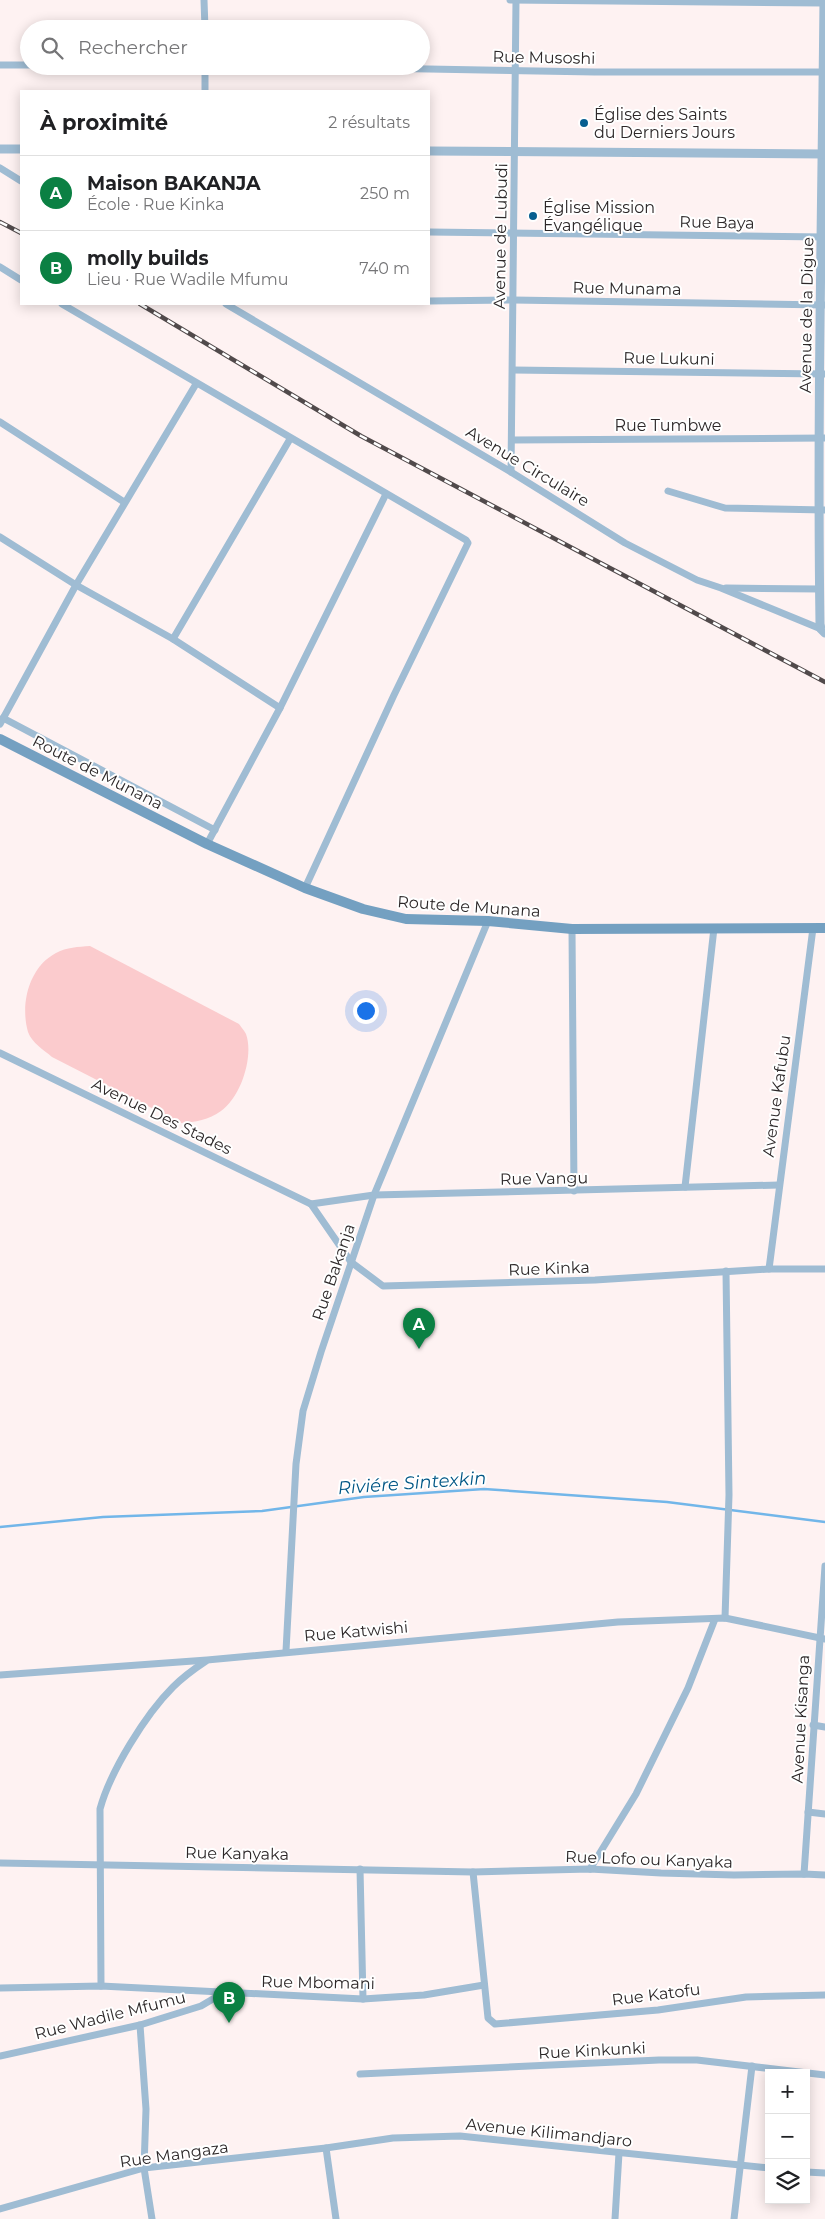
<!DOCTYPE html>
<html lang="fr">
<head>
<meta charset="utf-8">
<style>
	:root { --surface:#fff; --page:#f6f6f6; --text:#202124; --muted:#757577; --line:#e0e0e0; --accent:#0b8043 }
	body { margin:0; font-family:Montserrat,sans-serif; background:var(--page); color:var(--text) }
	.controls { position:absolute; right:15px; bottom:15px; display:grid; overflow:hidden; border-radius:0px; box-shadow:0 2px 12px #0003 }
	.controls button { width:45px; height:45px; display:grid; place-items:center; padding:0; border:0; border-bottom:1px solid var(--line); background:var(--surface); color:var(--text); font:25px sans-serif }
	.you { position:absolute; left:365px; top:1010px; width:18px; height:18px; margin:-12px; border:4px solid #fff; border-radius:50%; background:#1a73e8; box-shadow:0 0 0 8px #1a73e833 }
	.badge { display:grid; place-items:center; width:32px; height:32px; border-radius:50%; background:var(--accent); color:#fff; font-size:16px; font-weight:700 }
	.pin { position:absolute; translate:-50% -41px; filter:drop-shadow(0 1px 2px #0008) }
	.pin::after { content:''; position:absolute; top:26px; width:18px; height:15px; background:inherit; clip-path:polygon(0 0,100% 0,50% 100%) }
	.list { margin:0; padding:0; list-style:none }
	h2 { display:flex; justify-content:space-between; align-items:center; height:65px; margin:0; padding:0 20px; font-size:21px }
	h2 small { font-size:16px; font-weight:400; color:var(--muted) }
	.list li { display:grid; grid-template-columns:32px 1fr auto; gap:15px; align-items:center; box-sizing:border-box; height:75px; padding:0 20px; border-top:1px solid var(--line) }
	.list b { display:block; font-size:19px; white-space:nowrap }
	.list p { margin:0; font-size:16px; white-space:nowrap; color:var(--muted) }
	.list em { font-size:16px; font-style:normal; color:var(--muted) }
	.icon { flex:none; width:28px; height:28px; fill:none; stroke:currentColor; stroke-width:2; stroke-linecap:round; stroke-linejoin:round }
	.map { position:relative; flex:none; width:825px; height:2219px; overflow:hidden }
	.search { position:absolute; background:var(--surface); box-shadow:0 2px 12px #0003; left:20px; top:20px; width:410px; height:55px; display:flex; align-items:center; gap:12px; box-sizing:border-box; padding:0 18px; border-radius:28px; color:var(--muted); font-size:19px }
	.panel { position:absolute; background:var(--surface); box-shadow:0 2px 12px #0003; left:20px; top:90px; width:410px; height:215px; border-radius:0px }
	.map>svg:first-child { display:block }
</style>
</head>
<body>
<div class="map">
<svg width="825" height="2219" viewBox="0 0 825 2219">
	<rect width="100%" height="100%" fill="#fef2f2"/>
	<path fill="#fbcbcd" d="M90,946L239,1024C241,1027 244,1030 246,1034C254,1056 241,1097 221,1111C209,1120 195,1122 181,1123L52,1057C44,1050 32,1043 28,1032C20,1004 29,967 56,953C67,947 78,947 90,946Z"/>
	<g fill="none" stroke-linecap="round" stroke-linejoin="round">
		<polyline stroke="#72b6e9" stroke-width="2.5" points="0,1527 103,1517 262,1511 364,1497 484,1489 667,1502 825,1522"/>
		<g stroke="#9fbcd3" stroke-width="7">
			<polyline points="204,0 205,29"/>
			<polyline points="510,0 824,3"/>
			<polyline points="0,65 29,65"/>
			<polyline points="265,66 595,72 823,72"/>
			<polyline points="205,91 205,66"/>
			<polyline points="0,168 21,181"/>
			<polyline points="429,232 825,237"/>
			<polyline points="0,267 21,280"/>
			<polyline points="429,301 513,300 825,305"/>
			<polyline points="62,304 466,540 468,543 394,695 305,888"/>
			<polyline points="226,304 511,472 625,543 697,580 721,588 821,629"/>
			<polyline points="513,370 825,374"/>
			<polyline points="0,422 124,502"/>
			<polyline points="512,440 825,438"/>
			<polyline points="511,472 516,0"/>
			<polyline points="668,491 725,508 825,510"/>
			<polyline points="0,537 76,585 173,639 280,708"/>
			<polyline points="726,588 820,589"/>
			<polyline points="173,639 290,439"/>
			<polyline points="3,718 215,830"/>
			<polyline points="0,724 76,585 196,384"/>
			<polyline points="207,844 280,708 386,494"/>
			<polyline points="572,929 574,1191"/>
			<polyline points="0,1053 311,1204 351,1262 383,1286 595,1280 769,1269 825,1269"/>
			<polyline points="685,1187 714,928"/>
			<polyline points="311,1204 374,1195 779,1185"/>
			<polyline points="769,1269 813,928"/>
			<polyline points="725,1618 729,1495 726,1271"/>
			<polyline points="286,1651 296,1464 303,1411 321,1352 374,1195 488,921"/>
			<polyline points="0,1675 207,1660 618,1622 725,1618 825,1639"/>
			<polyline points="813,1725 825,1727"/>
			<polyline points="808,1812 825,1814"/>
			<polyline points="0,1863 473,1872 590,1869 661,1873 734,1875 804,1874 825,1875"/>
			<polyline points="360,1869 363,1999"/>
			<polyline points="590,1869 636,1794 688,1688 715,1619"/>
			<polyline points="473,1872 488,2018 495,2024 658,2010 746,1997 825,1995"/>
			<polyline points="804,1874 825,1566"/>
			<path d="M101,1986L100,1809C110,1772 145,1715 173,1687C183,1677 194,1669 206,1661"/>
			<polyline points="0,1988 101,1986 363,1999 424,1995 484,1985"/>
			<polyline points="140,2025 146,2109 144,2168 152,2219"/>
			<polyline points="0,2056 140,2025 201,2006 223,1993"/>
			<polyline points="360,2074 659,2060 697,2060 825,2075"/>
			<polyline points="326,2148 336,2219"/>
			<polyline points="806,2172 825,2173"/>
			<polyline points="0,2209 144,2168 326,2148 393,2138 460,2136 769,2168"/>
			<polyline points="615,2219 619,2153"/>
			<polyline points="734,2219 752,2066"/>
		</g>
		<g stroke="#9fbcd3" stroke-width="9">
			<path d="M824,0C822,208 817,416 820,624L821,629L825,633"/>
			<polyline points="0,149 21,149"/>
			<polyline points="429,151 825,154"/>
		</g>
		<polyline stroke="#74a0c1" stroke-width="10" points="0,739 207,844 305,888 363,909 406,919 488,921 572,929 825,928"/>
		<defs>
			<g id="rail">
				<polyline points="0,222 21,233"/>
				<polyline points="140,304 361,436 825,682"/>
			</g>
		</defs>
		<use href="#rail" stroke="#514a4b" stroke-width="4.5"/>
		<use href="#rail" stroke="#fff" stroke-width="2.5" stroke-dasharray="8" stroke-linecap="butt"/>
	</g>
	<g fill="#075e90" stroke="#fff" stroke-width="2">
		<circle cx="584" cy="123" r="5"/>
		<circle cx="533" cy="216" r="5"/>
	</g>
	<g text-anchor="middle" stroke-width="4" stroke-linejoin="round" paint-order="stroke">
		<g font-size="16" fill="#2d2829" stroke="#fff">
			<text transform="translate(544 57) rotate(1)" y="6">Rue Musoshi</text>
			<text transform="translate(717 222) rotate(1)" y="6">Rue Baya</text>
			<text transform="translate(500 236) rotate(-89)" y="6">Avenue de Lubudi</text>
			<text transform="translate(627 288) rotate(1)" y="6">Rue Munama</text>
			<text transform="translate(806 315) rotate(-89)" y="6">Avenue de la Digue</text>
			<text transform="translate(669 358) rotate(1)" y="6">Rue Lukuni</text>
			<text x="668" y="431">Rue Tumbwe</text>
			<text transform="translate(528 466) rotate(31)" y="6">Avenue Circulaire</text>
			<text transform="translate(98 772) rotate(27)" y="6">Route de Munana</text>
			<text transform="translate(469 906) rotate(4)" y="6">Route de Munana</text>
			<text transform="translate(776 1096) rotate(-82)" y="6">Avenue Kafubu</text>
			<text transform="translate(162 1116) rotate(26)" y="6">Avenue Des Stades</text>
			<text transform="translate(544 1178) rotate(-1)" y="6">Rue Vangu</text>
			<text transform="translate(549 1268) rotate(-2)" y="6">Rue Kinka</text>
			<text transform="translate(333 1272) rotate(-71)" y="6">Rue Bakanja</text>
			<text transform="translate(356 1631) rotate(-5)" y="6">Rue Katwishi</text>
			<text transform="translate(800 1719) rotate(-87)" y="6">Avenue Kisanga</text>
			<text transform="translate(237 1853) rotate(1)" y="6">Rue Kanyaka</text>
			<text transform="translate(649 1859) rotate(2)" y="6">Rue Lofo ou Kanyaka</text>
			<text transform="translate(318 1982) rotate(1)" y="6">Rue Mbomani</text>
			<text transform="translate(656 1994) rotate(-7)" y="6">Rue Katofu</text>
			<text transform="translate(110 2015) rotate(-14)" y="6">Rue Wadile Mfumu</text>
			<text transform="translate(592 2050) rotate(-3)" y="6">Rue Kinkunki</text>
			<text transform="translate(549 2132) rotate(6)" y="6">Avenue Kilimandjaro</text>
			<text transform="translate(174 2154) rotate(-8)" y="6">Rue Mangaza</text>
		</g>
		<g font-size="16" fill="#2d2829" stroke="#fff" text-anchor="start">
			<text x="594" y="120">Église des Saints<tspan x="594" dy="18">du Derniers Jours</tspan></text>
			<text x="543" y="213">Église Mission<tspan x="543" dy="18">Évangélique</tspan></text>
		</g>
		<g font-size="18" font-style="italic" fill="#005685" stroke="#fff">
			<text transform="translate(412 1483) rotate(-4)" y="6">Riviére Sintexkin</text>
		</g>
	</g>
</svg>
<div class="controls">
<button>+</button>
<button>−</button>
<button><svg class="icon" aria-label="layers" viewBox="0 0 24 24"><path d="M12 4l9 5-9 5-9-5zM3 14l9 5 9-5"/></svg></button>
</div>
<div class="you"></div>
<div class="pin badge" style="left:419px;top:1349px">A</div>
<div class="pin badge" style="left:229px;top:2023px">B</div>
<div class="search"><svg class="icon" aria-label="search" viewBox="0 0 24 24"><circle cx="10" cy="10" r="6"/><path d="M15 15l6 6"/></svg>Rechercher</div>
<section class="panel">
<h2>À proximité<small>2 résultats</small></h2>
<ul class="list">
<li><span class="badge">A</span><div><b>Maison BAKANJA</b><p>École · Rue Kinka</p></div><em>250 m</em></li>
<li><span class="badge">B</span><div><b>molly builds</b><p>Lieu · Rue Wadile Mfumu</p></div><em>740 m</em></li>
</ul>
</section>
</div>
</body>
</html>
